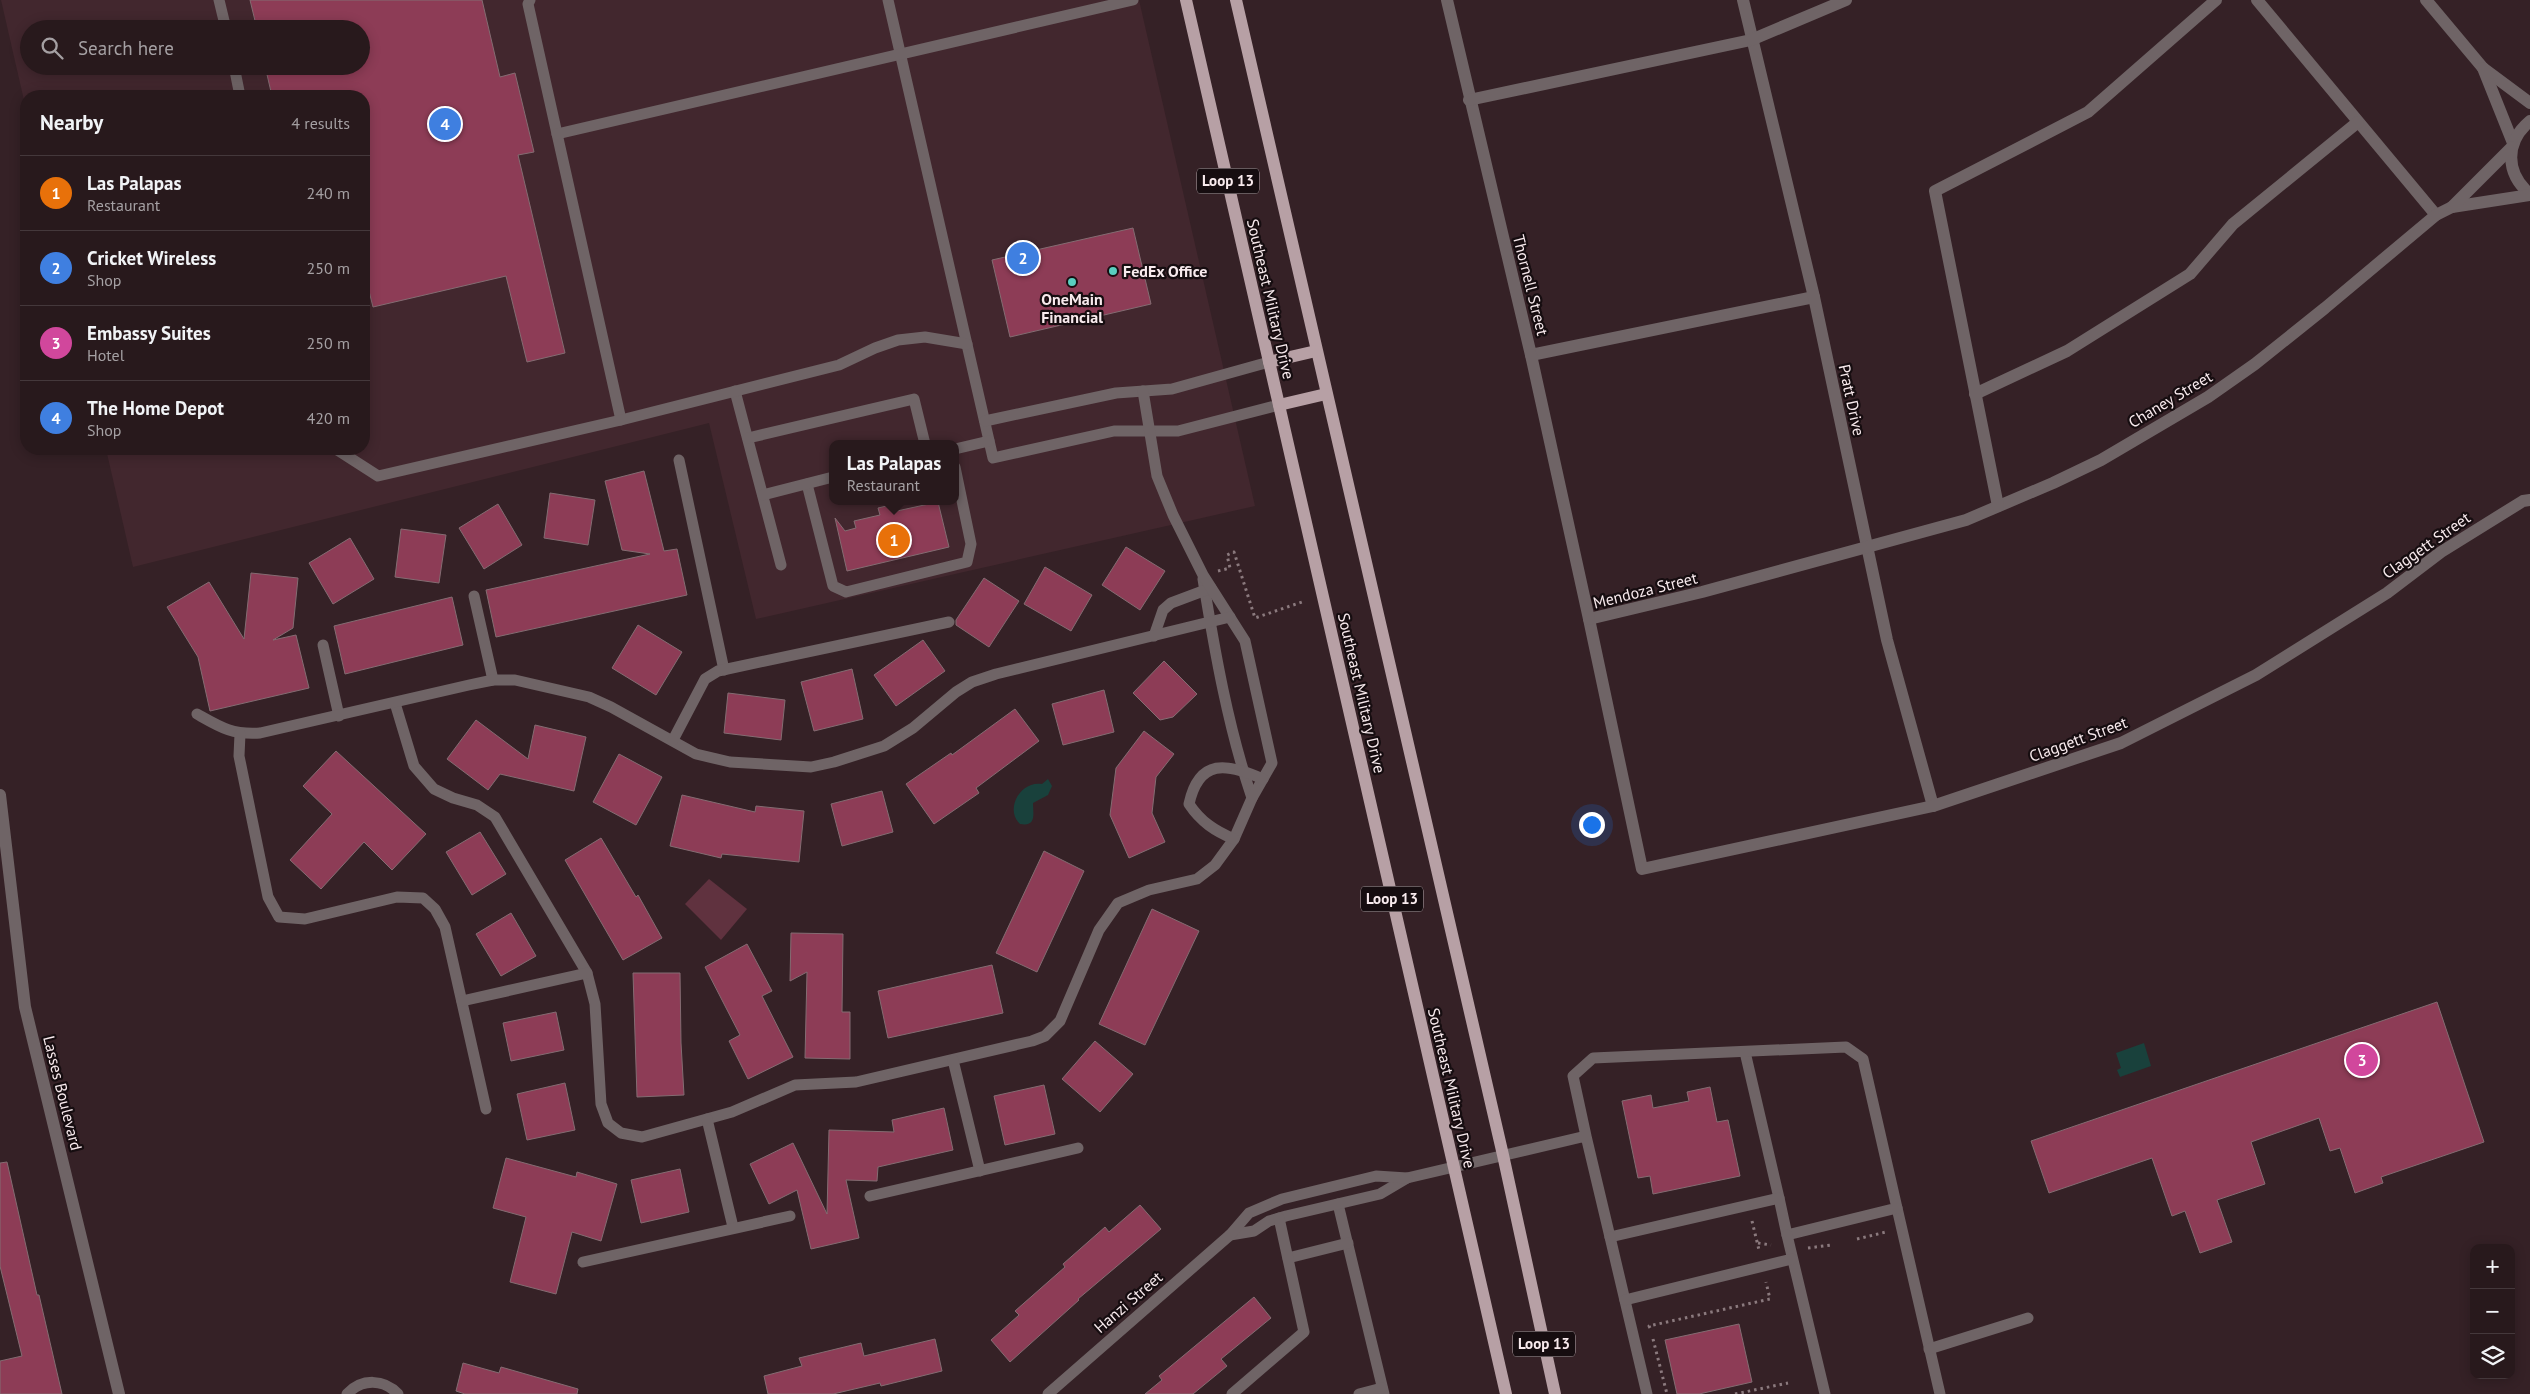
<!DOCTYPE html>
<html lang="en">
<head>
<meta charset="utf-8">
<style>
	:root { --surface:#28191c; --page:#302225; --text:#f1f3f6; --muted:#a5a0a3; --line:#44383b; --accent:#59cebf }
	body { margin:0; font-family:"PT Sans",sans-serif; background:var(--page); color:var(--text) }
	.controls { position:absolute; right:15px; bottom:15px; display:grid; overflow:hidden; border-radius:10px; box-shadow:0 2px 12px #0003 }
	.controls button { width:45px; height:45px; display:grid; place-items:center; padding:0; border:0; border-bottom:1px solid var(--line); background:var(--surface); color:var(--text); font:25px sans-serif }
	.you { position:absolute; left:1591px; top:824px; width:18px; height:18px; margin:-12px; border:4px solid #fff; border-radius:50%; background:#1a73e8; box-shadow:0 0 0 8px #1a73e833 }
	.badge { display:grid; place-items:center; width:32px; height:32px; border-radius:50%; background:var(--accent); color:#fff; font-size:16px; font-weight:700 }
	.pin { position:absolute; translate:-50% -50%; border:2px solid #fff; box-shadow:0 1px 5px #0006 }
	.popup { position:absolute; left:829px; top:440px; width:130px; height:65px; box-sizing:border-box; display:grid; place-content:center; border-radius:10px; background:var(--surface); filter:drop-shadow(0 1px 4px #0005); font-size:16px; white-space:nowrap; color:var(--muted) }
	.popup b { font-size:19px; color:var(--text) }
	.popup::after { content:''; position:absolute; left:50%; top:100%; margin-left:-10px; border:10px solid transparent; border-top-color:var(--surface) }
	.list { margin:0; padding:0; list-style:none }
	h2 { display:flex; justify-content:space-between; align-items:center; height:65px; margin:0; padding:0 20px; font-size:21px }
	h2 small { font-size:16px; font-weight:400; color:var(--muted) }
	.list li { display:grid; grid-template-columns:32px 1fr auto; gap:15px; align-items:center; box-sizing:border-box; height:75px; padding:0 20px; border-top:1px solid var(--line) }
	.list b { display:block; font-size:19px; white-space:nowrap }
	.list p { margin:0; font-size:16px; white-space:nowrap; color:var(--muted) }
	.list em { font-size:16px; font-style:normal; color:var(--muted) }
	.icon { flex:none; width:28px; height:28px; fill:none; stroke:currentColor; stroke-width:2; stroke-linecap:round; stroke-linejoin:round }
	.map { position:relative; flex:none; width:2530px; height:1394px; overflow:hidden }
	.search { position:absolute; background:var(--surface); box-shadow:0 2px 12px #0003; left:20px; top:20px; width:350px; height:55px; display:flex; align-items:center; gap:12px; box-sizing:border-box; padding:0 18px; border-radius:28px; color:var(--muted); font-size:19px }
	.panel { position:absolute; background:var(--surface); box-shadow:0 2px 12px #0003; left:20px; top:90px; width:350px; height:365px; border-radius:20px }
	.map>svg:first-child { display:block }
</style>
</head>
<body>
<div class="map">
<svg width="2530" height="1394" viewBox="0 0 2530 1394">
	<rect width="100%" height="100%" fill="#352126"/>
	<path fill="#42272e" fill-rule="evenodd" d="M1,0H1139L1255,506L756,619L709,423L133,567L106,449H364V96H26V109ZM29,29H361V66H29ZM833,444H955V501H833Z"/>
	<polygon fill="#60323f" points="709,879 747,909 721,940 685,904"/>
	<g fill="#19413c">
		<path d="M1048,779L1052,786L1048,795L1033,803C1033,814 1037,827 1020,824C1004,809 1021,780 1042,784Z"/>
		<polygon points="2144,1043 2151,1066 2120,1077 2117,1070 2121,1068 2116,1053"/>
	</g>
	<g fill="#8d3c56" stroke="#846c72">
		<polygon points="250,0 482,0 500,77 515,73 534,152 518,155 565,353 527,362 506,276 373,307 369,291 364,293 364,96 272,96 265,66 361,66 361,29 257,29"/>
		<polygon points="1133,228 1151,304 1010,337 992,260"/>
		<polygon points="644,471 664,551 677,549 687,595 496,637 486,590 650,554 622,550 605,481"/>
		<polygon points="550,493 595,500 588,545 544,538"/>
		<polygon points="938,502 949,547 847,571 835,518 845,531 856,528 854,521 880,515 878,508 895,504 897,511"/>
		<polygon points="498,504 522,545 484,569 459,528"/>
		<polygon points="401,529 446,535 439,583 395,577"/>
		<polygon points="350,538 374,579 333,604 309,563"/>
		<polygon points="1126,547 1165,571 1140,610 1102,585"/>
		<polygon points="1045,567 1092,595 1071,631 1024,604"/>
		<polygon points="251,573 298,578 293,628 273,640 296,635 309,688 210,711 198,657 167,607 209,582 244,639"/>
		<polygon points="984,578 1019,601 989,647 956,625 956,620"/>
		<polygon points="452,597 463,645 345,674 334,626"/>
		<polygon points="638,625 682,652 656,695 612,668"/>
		<polygon points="923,640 945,671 896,706 874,675"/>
		<polygon points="1164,661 1197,694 1173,717 1160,720 1133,693"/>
		<polygon points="852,669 863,719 814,731 801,682"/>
		<polygon points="1104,690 1114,732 1063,745 1052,704"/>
		<polygon points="728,693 785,700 781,740 724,733"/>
		<polygon points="1015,709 1039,741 976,788 979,793 934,824 906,784 951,753 952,755"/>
		<polygon points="476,720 528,759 535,725 586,737 574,791 500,774 488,790 447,759"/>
		<polygon points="1144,731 1174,754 1156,777 1152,813 1165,842 1129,858 1110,815 1116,768"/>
		<polygon points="336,751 426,834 392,870 364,842 321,889 290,860 332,814 303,786"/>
		<polygon points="619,754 662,777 636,825 593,802"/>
		<polygon points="882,791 893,832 842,846 831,804"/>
		<polygon points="682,795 755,812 756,806 804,811 799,862 722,854 721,858 670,846"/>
		<polygon points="480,832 506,874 472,895 446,852"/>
		<polygon points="601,838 636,897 638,895 662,938 623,960 565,860"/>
		<polygon points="1044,851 1084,871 1037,972 996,953"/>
		<polygon points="1152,909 1199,931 1145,1045 1099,1024"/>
		<polygon points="511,913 536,956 501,976 476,934"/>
		<polygon points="791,933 843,934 842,1012 850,1012 850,1059 805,1058 807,972 790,981"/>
		<polygon points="747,944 772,991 762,996 793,1057 748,1079 729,1041 740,1035 705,967"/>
		<polygon points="992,965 1003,1013 888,1038 878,991"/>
		<polygon points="633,973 680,973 681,1043 684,1095 637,1097"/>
		<polygon points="2437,1002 2484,1142 2381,1177 2383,1183 2355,1193 2340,1148 2330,1151 2319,1118 2251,1142 2265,1184 2217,1200 2232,1242 2200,1253 2185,1211 2172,1216 2152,1158 2049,1193 2031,1141"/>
		<polygon points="556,1012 564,1050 511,1061 503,1023"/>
		<polygon points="1095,1041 1133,1074 1100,1112 1062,1079"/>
		<polygon points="565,1083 575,1130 527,1140 517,1094"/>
		<polygon points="1044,1085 1055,1134 1005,1145 994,1096"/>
		<polygon points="1710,1087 1717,1122 1728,1120 1740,1176 1653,1194 1650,1176 1638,1178 1622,1101 1651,1095 1653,1108 1689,1101 1687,1092"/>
		<polygon points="944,1108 953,1150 878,1167 877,1181 846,1180 859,1238 811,1249 797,1190 769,1204 750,1164 793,1143 827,1214 829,1130 894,1132 892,1120"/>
		<polygon points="506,1158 576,1177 577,1172 617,1184 601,1241 572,1232 556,1294 510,1282 526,1217 493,1208"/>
		<polygon points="7,1162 37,1295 39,1295 62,1394 0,1394 0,1361 22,1356 0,1266 0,1163"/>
		<polygon points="680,1169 689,1212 641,1223 631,1180"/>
		<polygon points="1140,1205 1161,1229 1078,1299 1079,1300 1010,1362 991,1340 1019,1315 1015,1311 1065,1267 1063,1264 1105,1227 1109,1232"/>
		<polygon points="1254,1297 1271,1318 1221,1359 1227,1366 1193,1394 1145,1394 1162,1380 1159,1376"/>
		<polygon points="1739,1324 1752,1382 1699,1394 1677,1394 1665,1340"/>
		<polygon points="935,1339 942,1371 881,1386 880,1383 833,1394 768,1394 764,1376 802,1366 799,1358 861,1343 864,1356"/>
		<polygon points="463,1363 499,1373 501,1367 578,1389 577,1394 465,1394 456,1391"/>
	</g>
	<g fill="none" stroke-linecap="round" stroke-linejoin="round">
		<g stroke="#8b7a7e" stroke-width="3" stroke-dasharray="2.5 4" stroke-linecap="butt">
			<polyline points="1218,571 1230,568 1227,555 1234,552 1255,618 1302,602"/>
			<polyline points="1752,1221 1759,1250"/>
			<polyline points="1857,1239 1886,1232"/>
			<polyline points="1758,1243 1771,1245"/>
			<polyline points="1808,1248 1831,1245"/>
			<polyline points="1650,1328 1649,1326 1770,1299 1766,1282"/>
			<polyline points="1653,1339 1667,1394"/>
			<polyline points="1735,1394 1788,1383"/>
		</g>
		<g stroke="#6f6466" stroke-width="11">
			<polyline points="219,0 226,29"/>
			<polyline points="530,0 528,4 621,420"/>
			<polyline points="888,0 993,458 1114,431 1178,431 1279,405"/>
			<polyline points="234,66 240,96"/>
			<polyline points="557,134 1133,0"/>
			<polyline points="735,391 781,565"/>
			<polyline points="985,421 1116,393 1172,389 1269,362"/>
			<polyline points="748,438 914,399 925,444"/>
			<polyline points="336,449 378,476 621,420 839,365 875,348 898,340 925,337 967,344"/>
			<polyline points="955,449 989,441"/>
			<polyline points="679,460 724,670"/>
			<polyline points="807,484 833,586 846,592 967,562 971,544 955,467"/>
			<polyline points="763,495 833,477"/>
			<path d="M1203,579C1215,653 1228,727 1252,798"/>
			<polyline points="474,596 493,680"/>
			<polyline points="1154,636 1163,610 1171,603 1211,588"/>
			<polyline points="323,645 339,716"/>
			<polyline points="395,703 414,766 434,789 453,798 477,805 495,817 587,973 595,1004 601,1104 608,1123 621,1133 642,1137 732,1112 795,1085 856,1082 1032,1041 1045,1036 1060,1021 1099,930 1118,903 1149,890 1197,879 1215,865 1234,839 1252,798 1272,763 1245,641 1203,575 1173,515 1157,476 1143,391"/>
			<path d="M197,714C220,727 232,735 260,733L469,685L493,680H515L589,697L611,707L696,754L730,762L811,767L834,762L884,746L913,728L956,692L972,682L996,674L1230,617"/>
			<polyline points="240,734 239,756 268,897 279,917 305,919 397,897 423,898 435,909 445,927 486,1109"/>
			<polyline points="673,740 705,679 718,671 949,622"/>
			<path d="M1234,839C1215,831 1201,822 1189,804C1199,758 1227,763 1263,779"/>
			<polyline points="462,1001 587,973"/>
			<polyline points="1745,1052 1779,1198"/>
			<polyline points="953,1060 980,1171"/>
			<polyline points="707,1119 733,1227"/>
			<polyline points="870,1196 1078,1148"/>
			<polyline points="1338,1204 1384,1394"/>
			<polyline points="1897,1208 1940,1394"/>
			<polyline points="1230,1235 1254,1231 1269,1221 1286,1216 1380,1194 1407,1178 1586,1136 1573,1076 1593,1058 1846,1047 1863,1059 1897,1208 1787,1235 1779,1198 1610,1237 1586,1136"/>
			<polyline points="1787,1235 1825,1394"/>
			<polyline points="1610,1237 1647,1394"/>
			<polyline points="1288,1258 1348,1243"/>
			<polyline points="583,1262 790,1216"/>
			<polyline points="1625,1300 1792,1259"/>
			<polyline points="1929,1349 2028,1318"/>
			<path d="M347,1394C362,1378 384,1379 398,1394"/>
			<polyline points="1048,1394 1230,1235 1249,1213 1282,1199 1376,1176 1407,1178"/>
			<polyline points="1232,1394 1304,1332 1279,1218"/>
			<polyline points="1359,1394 1382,1388"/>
		</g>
		<g stroke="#6f6466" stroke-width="12">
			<polyline points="1447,0 1531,355 1814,297"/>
			<polyline points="1743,0 1814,297 1887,640 1933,806"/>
			<polyline points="2257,0 2436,215"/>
			<polyline points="2426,0 2483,68 2530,103"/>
			<polyline points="2483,68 2513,143"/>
			<polyline points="1469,100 1751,40 1846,0"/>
			<path d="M2530,121C2505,142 2505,173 2530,194"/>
			<polyline points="2530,195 2452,207 2436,215 2325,308 2255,364 2208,397 2101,460 2053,483 1966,520 1702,592 1589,619 1642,869 1933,806 2121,743 2256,675 2387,593 2441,552 2523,501 2530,500"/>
			<polyline points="2452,207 2512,147"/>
			<polyline points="1531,355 1589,619"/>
			<polyline points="1975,394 2067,351 2190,274 2233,224 2358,122"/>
			<polyline points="1998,506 1935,191 2088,112 2216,0"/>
			<polyline points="0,795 25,1007 119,1394"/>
		</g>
		<g stroke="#b7a0a5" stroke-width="12">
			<polyline points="1186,0 1506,1394"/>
			<polyline points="1236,0 1503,1155 1555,1394"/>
			<polyline points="1269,362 1316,351"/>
			<polyline points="1279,405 1326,394"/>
		</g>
	</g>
	<g fill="#59cebf" stroke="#160d10" stroke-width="2">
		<circle cx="1113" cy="271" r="5"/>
		<circle cx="1072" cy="282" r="5"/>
	</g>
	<g text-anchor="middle" stroke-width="4.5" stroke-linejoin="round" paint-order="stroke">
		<g fill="#160d10" stroke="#b4a8ab" stroke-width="1">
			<rect x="1197" y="168.5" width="62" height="25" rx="4"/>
			<rect x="1361" y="886.5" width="62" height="25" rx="4"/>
			<rect x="1513" y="1331.5" width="62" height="25" rx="4"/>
		</g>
		<g font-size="15" font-weight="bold" fill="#f8eaed">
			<text x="1228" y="186">Loop 13</text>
			<text x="1392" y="904">Loop 13</text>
			<text x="1544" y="1349">Loop 13</text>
		</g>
		<g font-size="16" font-weight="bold" fill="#f8eaed" stroke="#160d10" text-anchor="start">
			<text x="1123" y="277">FedEx Office</text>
			<text x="1072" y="305" text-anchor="middle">OneMain<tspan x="1072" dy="18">Financial</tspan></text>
		</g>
		<g font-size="16" fill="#f8eaed" stroke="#160d10">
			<text transform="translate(1531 285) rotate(76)" y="6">Thornell Street</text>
			<text transform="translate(1271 299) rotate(77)" y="6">Southeast Military Drive</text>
			<text transform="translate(2170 399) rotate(-31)" y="6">Chaney Street</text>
			<text transform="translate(1852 400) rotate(78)" y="6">Pratt Drive</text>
			<text transform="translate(2426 545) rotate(-35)" y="6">Claggett Street</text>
			<text transform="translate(1645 590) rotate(-14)" y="6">Mendoza Street</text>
			<text transform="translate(1362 693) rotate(77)" y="6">Southeast Military Drive</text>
			<text transform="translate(2078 739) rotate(-20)" y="6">Claggett Street</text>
			<text transform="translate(1452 1088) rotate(77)" y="6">Southeast Military Drive</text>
			<text transform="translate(63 1093) rotate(76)" y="6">Lasses Boulevard</text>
			<text transform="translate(1128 1302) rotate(-41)" y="6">Hanzi Street</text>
		</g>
	</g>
</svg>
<div class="controls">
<button>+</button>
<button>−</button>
<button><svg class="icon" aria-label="layers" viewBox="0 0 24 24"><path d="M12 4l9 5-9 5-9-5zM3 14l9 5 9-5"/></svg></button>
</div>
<div class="you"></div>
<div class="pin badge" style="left:894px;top:540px;background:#e8710a">1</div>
<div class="popup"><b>Las Palapas</b>Restaurant</div>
<div class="pin badge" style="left:1023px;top:258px;background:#3f7fe0">2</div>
<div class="pin badge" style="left:2362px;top:1060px;background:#d1479c">3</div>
<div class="pin badge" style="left:445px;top:124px;background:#3f7fe0">4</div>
<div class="search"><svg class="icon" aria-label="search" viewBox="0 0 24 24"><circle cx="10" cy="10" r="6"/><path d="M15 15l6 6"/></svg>Search here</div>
<section class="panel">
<h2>Nearby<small>4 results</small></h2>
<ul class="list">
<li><span class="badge" style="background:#e8710a">1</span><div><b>Las Palapas</b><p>Restaurant</p></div><em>240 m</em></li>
<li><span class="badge" style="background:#3f7fe0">2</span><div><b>Cricket Wireless</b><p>Shop</p></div><em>250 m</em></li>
<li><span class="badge" style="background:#d1479c">3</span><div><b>Embassy Suites</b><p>Hotel</p></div><em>250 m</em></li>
<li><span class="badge" style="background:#3f7fe0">4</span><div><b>The Home Depot</b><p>Shop</p></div><em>420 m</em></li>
</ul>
</section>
</div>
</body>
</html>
